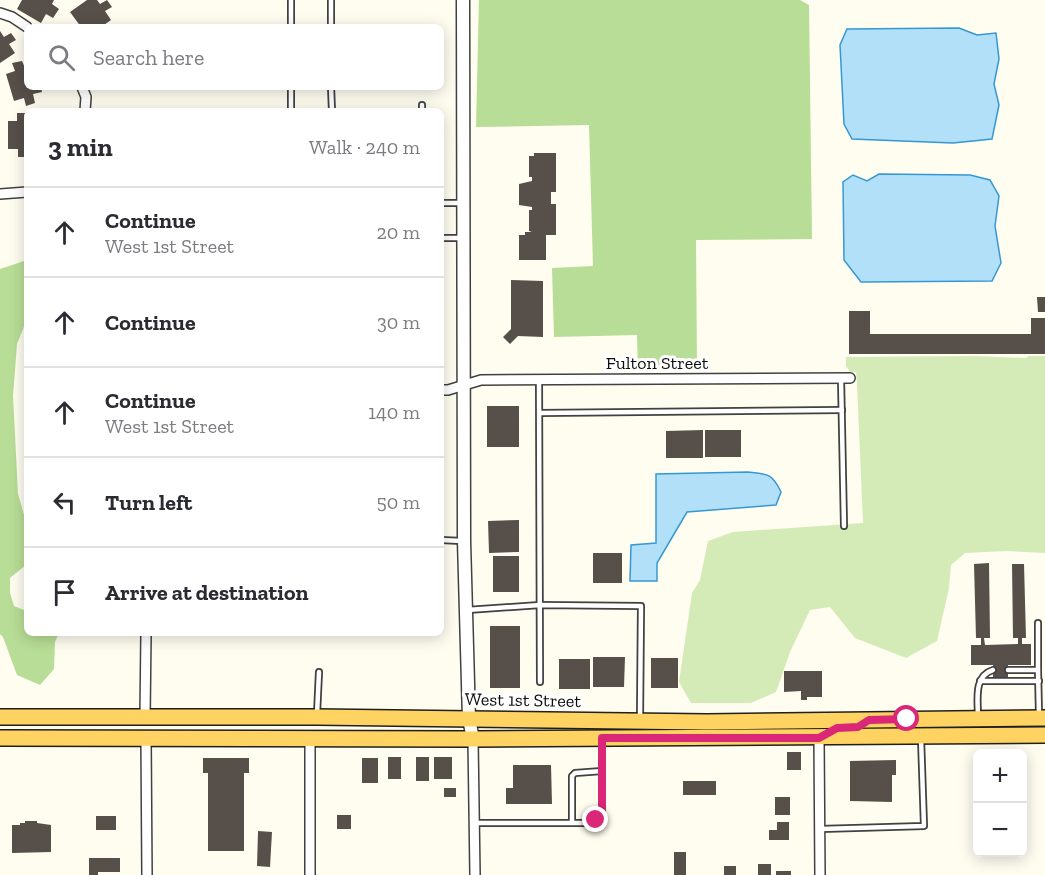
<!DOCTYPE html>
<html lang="en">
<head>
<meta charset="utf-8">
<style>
	:root { --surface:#fff; --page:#f7f7f7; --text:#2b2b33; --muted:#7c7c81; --line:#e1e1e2 }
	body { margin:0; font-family:"Zilla Slab",serif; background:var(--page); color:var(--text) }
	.controls { position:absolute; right:18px; bottom:18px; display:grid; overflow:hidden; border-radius:9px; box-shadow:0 3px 15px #0003 }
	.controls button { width:54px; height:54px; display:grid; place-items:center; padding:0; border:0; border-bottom:2px solid var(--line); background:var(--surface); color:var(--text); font:30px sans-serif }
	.stop { position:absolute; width:18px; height:18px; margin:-14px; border:4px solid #db2777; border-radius:50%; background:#fff }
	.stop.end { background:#db2777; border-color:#fff; box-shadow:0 2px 6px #0008 }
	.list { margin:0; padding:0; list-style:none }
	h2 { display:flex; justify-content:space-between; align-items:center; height:78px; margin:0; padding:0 24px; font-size:26px }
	h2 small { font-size:20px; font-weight:400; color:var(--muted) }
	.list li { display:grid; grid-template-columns:39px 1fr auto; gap:18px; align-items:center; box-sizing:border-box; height:90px; padding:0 24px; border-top:2px solid var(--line) }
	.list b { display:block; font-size:22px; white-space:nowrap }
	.list p { margin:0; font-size:20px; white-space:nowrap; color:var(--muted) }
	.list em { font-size:20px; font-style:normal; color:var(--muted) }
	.icon { flex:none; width:33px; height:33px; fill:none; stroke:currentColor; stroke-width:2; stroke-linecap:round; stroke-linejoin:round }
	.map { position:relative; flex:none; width:1045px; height:875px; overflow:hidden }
	.search { position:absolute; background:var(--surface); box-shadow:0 3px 15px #0003; left:24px; top:24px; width:420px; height:66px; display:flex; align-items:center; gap:15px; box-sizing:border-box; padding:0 21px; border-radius:9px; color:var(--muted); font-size:22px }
	.panel { position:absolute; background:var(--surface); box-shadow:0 3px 15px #0003; left:24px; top:108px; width:420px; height:528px; border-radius:9px }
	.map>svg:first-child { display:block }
</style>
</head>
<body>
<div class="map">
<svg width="1045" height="875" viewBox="0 0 1045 875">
	<rect width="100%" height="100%" fill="#fffcf0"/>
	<polygon fill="#d4ebb7" points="973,356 1026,358 1029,356 1045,356 1045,553 1006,551 965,553 951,565 949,588 937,641 906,658 855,638 830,607 810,610 790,652 776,692 751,703 691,703 679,682 692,593 700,580 708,541 733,532 863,523 857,384 856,372 850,372 846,366 846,357"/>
	<g fill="#b8dd96">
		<polygon points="479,0 800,0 809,5 812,239 696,240 697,369 638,371 637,335 554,337 552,268 593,266 589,125 476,127"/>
		<polygon points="27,260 27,319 17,344 13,396 18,494 27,525 27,564 10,578 10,593 14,606 24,610 27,609 27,633 59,633 55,642 54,669 40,685 17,675 3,637 0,634 0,269"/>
	</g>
	<g fill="#b2e0f9" stroke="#3698d3" stroke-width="1.5">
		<polygon points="959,28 977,35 996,33 999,59 994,84 999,105 992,139 953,143 852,139 844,124 840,45 847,29"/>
		<polygon points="879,174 970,175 990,180 999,196 995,226 1001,263 992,281 861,282 844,260 843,182 853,175 867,181"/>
		<path d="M748,472C767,474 772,473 781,492L776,505L687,512L657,563V581H630L631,545L656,543V474Z"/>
	</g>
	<g fill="#574f4a">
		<polygon points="22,0 54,0 52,4 59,9 53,18 46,14 41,23 17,9"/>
		<polygon points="87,0 97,0 100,4 107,0 112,7 105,11 111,20 101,27 81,27 70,12"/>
		<polygon points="0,31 4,37 11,33 16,40 9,44 15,53 0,63"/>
		<polygon points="22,61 25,68 27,67 27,87 41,87 42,92 33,94 35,103 26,106 24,98 14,101 6,74 15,71 12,63"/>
		<polygon points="17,113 27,113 27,157 18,157 18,149 8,149 8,121 17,121"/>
		<polygon points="534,153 556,153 556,192 551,192 551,204 556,204 556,235 546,235 546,260 519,260 519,235 525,235 525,232 532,232 529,231 529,210 532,210 532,207 519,205 519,184 532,181 532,177 529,177 529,156 534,156"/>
		<polygon points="511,280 543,281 543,337 518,336 510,344 503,337 511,329"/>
		<polygon points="1037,297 1045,297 1045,312 1038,312"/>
		<polygon points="849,311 870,311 870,334 1031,334 1031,318 1045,318 1045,354 849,354"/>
		<rect x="487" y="406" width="32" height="41"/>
		<polygon points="703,430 703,458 666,458 666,431"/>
		<rect x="705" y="430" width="36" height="27"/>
		<polygon points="519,520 519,552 489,553 488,521"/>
		<rect x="593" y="553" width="29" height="30"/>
		<rect x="493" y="556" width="26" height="36"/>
		<polygon points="989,563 990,638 984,638 985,645 1018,644 1018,638 1013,638 1012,564 1024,564 1026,638 1022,638 1022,644 1031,644 1031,665 1008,665 1008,678 993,678 993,665 971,665 971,645 981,645 981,638 976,638 974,564"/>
		<rect x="490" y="626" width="30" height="62"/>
		<polygon points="593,657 625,657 624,687 593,687"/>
		<rect x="651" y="658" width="27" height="30"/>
		<rect x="559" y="659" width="31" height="30"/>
		<polygon points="784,671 822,671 822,697 807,697 807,700 801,700 801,691 784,692"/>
		<rect x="787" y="752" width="14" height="18"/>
		<rect x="388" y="757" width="13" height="22"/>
		<rect x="416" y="757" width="13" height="24"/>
		<rect x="434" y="757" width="18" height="22"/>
		<polygon points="203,758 249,758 249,773 244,773 244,851 208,851 208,773 203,773"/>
		<rect x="362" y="758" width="16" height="25"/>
		<polygon points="896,760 896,775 892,775 892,802 850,801 850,761"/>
		<polygon points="974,763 978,763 978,786 974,787"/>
		<polygon points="513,765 551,765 552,804 506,804 506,788 513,788"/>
		<rect x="683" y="781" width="33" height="14"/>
		<rect x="444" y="788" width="12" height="9"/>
		<rect x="775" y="797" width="15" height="18"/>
		<rect x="337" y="815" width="14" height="14"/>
		<rect x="96" y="816" width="20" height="14"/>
		<polygon points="25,821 37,821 37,823 51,825 51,852 12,853 12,825 20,825 20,823 25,823"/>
		<polygon points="777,822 789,822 789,840 769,840 769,830 777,830"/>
		<polygon points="258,831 272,832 270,867 257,866"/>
		<rect x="674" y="852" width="12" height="23"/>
		<polygon points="89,858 120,858 120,872 98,872 98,875 89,875"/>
		<rect x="758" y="864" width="13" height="11"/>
		<rect x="724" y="866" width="12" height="9"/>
		<rect x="776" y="871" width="15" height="4"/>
	</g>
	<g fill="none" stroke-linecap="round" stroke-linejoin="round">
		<defs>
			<g id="service">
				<polyline points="331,0 331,27"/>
				<polyline points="291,27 291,0"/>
				<polyline points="291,87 291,111"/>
				<polyline points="331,87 332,111"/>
				<polyline points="422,111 422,105"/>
				<polyline points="441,203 463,203"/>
				<polyline points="441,238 462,238"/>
				<polyline points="841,378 844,526"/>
				<polyline points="539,380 540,682"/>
				<polyline points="540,413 842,410"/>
				<polyline points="441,540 462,541"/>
				<polyline points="467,610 540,605 641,606 640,718"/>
				<polyline points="1038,623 1038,670"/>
				<polyline points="1008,670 1038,670 1039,715"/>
				<polyline points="980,681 1039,681"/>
				<polyline points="317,714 319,672"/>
				<path d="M978,717C978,701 973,676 993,670"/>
				<polyline points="474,823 589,823 596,820 602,810 602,741"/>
				<polyline points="572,823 572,776 575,773 602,771"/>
				<polyline points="820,829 924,826 921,738"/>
			</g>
			<g id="minor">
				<polyline points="0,13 12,17 27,27"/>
				<polyline points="82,87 86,97 85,111"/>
				<polyline points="0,194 27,192"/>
				<polyline points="441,390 448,390 481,380 850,378"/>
				<polyline points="145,717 146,633"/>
				<polyline points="146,738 147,875"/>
				<polyline points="819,738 820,875"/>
				<polyline points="473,739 475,875"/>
				<polyline points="310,875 310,739"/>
			</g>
			<polyline id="tertiary" points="463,0 464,541 469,719 473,739"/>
			<g id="primary">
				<polyline points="0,717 317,717 707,722 1045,718"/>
				<polyline points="0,738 473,739 1045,735"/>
			</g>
		</defs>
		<use href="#service" stroke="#414141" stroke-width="8"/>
		<use href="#minor" stroke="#414141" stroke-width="12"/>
		<use href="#tertiary" stroke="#414141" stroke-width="15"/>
		<use href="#primary" stroke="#1f1f1f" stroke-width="18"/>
		<use href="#service" stroke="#fff" stroke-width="4.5"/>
		<use href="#minor" stroke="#fff" stroke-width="9"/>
		<use href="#tertiary" stroke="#fff" stroke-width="12"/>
		<use href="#primary" stroke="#fed361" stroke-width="15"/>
	</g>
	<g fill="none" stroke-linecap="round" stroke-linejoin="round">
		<polyline stroke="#db2777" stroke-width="8" points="596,820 602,810 602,738 819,738 837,728 858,727 869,720 907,719"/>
	</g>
	<g text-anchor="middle" stroke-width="6" stroke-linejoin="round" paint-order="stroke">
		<g font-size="18" fill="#0e0e0e" stroke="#fff">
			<text x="657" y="369">Fulton Street</text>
			<text transform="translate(523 700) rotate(1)" y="6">West 1st Street</text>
		</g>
	</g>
</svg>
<div class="controls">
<button>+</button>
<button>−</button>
</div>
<div class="stop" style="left:907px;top:719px"></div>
<div class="stop end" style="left:596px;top:820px"></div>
<div class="search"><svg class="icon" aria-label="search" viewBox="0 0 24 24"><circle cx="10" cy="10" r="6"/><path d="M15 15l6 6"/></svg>Search here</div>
<section class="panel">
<h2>3 min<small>Walk · 240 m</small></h2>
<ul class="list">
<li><svg class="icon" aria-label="ahead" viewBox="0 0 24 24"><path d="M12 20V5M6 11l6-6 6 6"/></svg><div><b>Continue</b><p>West 1st Street</p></div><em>20 m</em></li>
<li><svg class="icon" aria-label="ahead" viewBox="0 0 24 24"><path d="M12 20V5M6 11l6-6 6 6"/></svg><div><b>Continue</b></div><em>30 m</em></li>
<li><svg class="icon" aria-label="ahead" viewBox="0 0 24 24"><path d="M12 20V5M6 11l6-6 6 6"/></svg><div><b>Continue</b><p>West 1st Street</p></div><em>140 m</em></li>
<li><svg class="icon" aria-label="left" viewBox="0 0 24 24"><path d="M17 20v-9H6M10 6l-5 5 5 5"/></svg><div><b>Turn left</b></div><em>50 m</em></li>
<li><svg class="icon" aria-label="arrive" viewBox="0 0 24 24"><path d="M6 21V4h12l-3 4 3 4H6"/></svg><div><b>Arrive at destination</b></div></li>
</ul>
</section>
</div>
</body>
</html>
